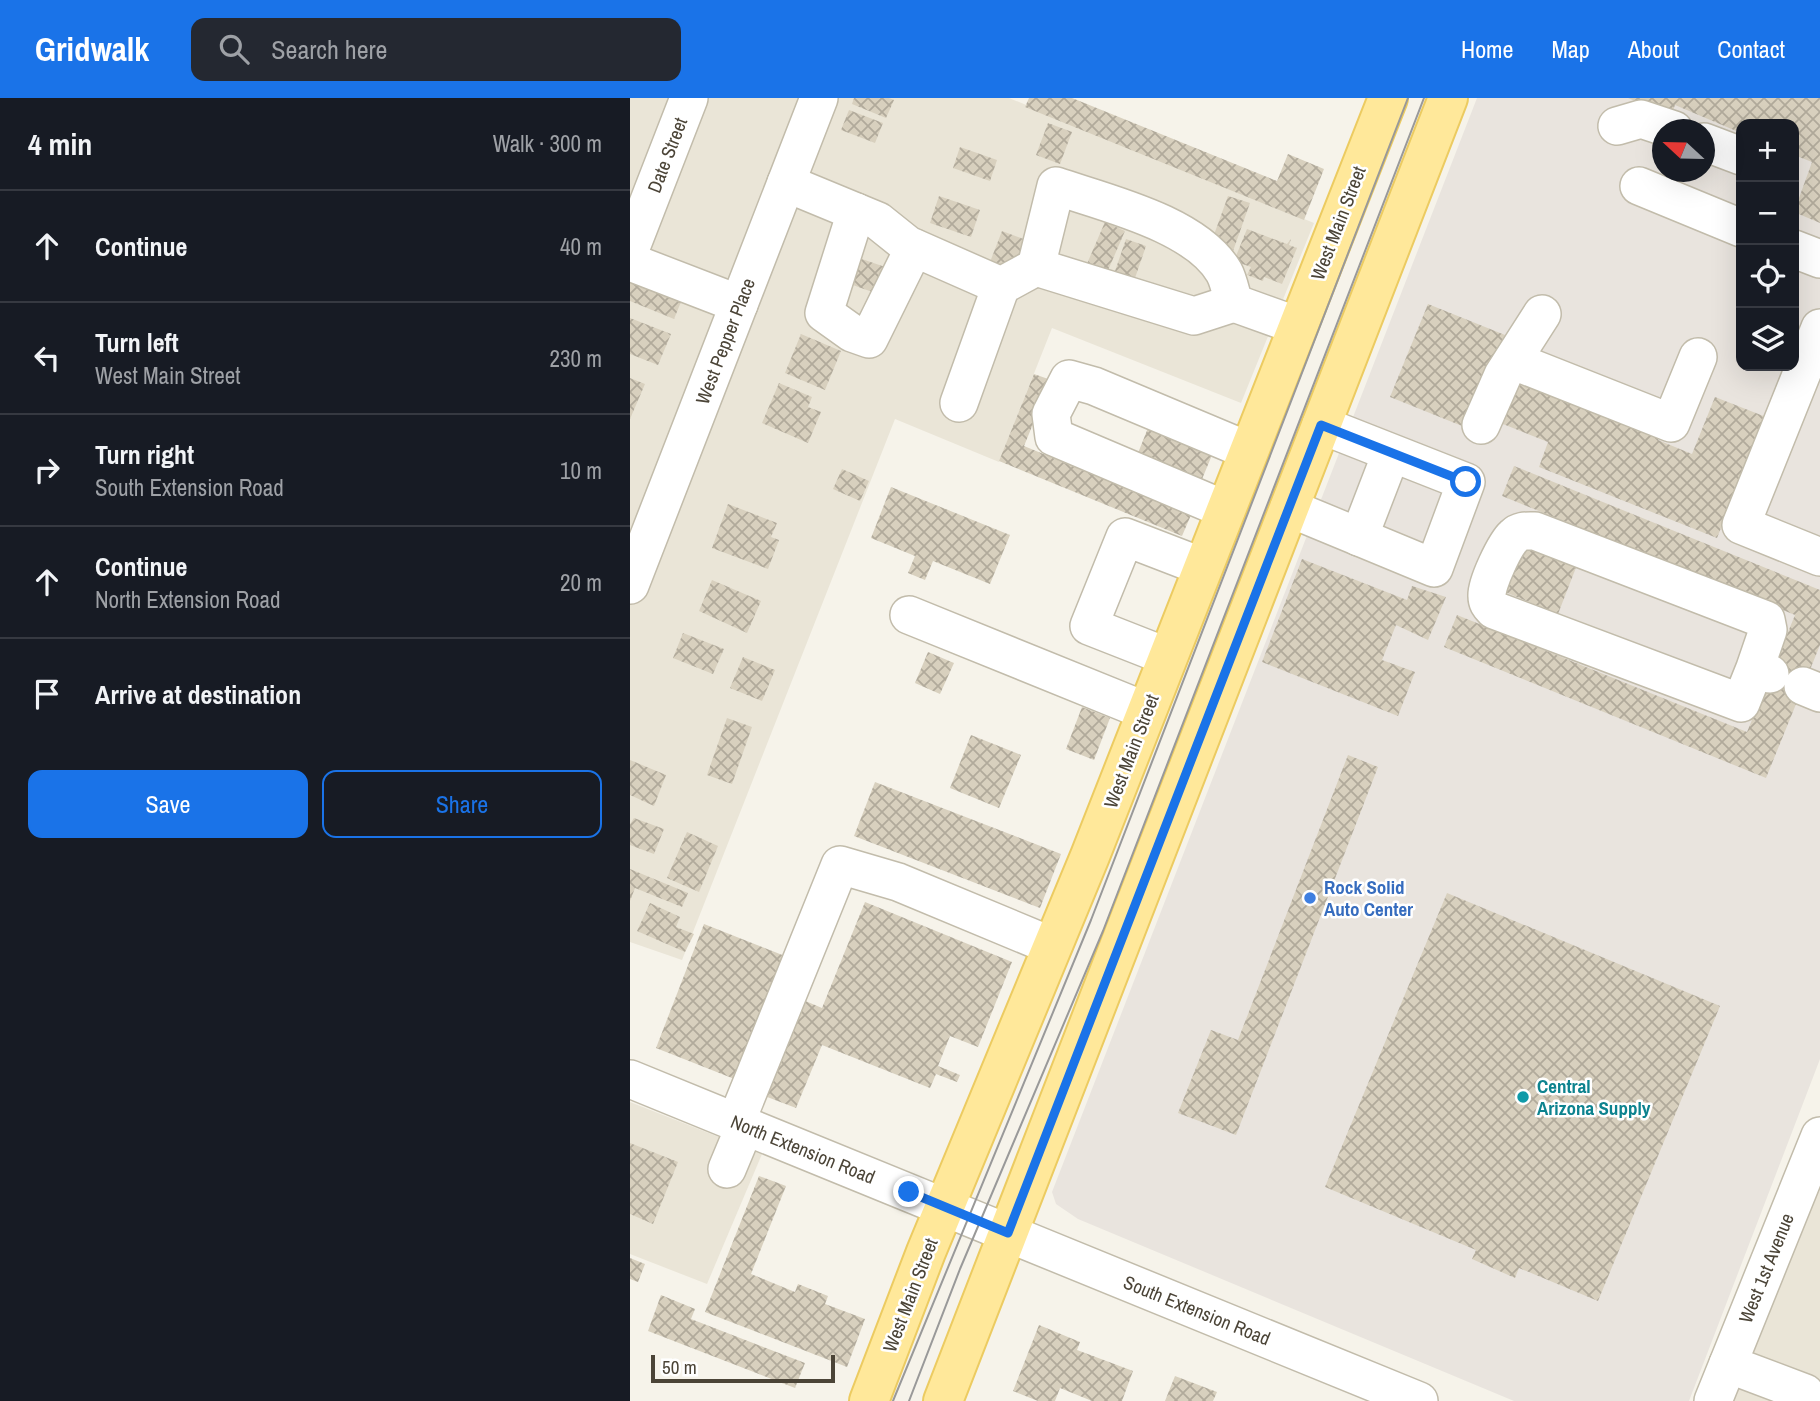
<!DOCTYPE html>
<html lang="en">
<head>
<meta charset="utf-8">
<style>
	:root { --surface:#171b24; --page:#242831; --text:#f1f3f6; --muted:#9ea1a6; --line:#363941; --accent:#1a73e8 }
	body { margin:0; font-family:"Archivo Narrow",sans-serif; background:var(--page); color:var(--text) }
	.controls { position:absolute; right:21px; top:21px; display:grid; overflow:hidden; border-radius:14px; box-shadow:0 7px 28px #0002 }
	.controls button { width:63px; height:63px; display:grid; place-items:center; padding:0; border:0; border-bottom:2px solid var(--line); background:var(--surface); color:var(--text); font:35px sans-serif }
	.compass { position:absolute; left:1022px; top:21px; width:63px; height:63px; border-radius:50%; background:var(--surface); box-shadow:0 7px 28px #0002; rotate:292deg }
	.scale { position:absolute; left:21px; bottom:18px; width:184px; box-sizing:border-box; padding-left:7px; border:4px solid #4b4437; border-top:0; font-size:19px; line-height:24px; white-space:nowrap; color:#4b4437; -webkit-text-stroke:5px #fff; paint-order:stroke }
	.stop { position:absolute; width:21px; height:21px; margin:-16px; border:5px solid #1a73e8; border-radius:50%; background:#fff }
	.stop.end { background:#1a73e8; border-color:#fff; box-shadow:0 2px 7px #0008 }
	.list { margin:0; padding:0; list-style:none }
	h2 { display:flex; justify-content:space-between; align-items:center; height:91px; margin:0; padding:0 28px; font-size:30px }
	h2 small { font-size:23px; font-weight:400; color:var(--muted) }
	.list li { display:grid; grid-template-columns:46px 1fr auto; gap:21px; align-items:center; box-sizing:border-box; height:112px; padding:0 28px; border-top:2px solid var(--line) }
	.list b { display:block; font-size:26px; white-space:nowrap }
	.list p { margin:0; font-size:23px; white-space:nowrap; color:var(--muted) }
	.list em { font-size:23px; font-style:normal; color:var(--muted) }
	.actions { display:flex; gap:14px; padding:21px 28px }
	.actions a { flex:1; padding:16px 0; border:2px solid var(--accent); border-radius:14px; text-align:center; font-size:24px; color:var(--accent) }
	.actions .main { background:var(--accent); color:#fff }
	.icon { flex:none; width:38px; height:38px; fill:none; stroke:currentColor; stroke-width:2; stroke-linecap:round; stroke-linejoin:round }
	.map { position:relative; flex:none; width:1190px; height:1303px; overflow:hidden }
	header { display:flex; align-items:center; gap:42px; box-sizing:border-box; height:98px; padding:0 35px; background:var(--accent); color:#fff }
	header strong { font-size:33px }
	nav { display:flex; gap:38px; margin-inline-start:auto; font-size:24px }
	.search { width:490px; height:63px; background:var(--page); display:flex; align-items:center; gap:18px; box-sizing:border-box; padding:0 24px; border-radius:14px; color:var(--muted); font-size:26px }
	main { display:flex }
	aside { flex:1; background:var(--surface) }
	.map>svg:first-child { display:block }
</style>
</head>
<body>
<header>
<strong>Gridwalk</strong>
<div class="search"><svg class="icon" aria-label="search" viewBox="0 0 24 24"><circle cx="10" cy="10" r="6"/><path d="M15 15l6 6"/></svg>Search here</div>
<nav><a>Home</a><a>Map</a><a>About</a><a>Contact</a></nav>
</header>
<main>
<aside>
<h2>4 min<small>Walk · 300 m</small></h2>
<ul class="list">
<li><svg class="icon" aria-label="ahead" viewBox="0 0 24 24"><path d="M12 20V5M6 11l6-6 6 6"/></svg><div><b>Continue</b></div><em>40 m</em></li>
<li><svg class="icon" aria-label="left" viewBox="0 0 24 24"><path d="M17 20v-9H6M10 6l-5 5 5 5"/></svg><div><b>Turn left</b><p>West Main Street</p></div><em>230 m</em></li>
<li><svg class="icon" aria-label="right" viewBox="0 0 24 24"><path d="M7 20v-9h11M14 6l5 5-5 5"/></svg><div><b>Turn right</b><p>South Extension Road</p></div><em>10 m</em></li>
<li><svg class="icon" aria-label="ahead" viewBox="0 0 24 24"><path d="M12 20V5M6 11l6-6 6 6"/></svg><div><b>Continue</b><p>North Extension Road</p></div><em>20 m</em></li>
<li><svg class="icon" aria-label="arrive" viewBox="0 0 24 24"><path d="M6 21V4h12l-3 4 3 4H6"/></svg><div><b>Arrive at destination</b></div></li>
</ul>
<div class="actions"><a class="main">Save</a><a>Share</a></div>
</aside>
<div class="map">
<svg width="1190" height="1303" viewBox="0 0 1190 1303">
	<defs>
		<pattern id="building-cross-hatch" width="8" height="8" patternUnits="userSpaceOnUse" patternTransform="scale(1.75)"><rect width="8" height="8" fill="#d8d0be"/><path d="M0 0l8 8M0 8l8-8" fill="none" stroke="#b1aa9b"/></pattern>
	</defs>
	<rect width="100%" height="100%" fill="#f6f3ea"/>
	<g fill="#eae5d7">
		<polygon points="0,0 379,0 684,125 611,305 422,230 369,364 265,321 52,862 0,844"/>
		<polygon points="0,1004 132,1056 77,1186 0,1156"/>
		<polygon points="1190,1074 1190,1303 1101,1303"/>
	</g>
	<path fill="#e9e4de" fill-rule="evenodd" d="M847,0H1190V961L1059,1303H884L448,1121L426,1106L422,1094ZM1111,26H1164V268H1111ZM1032,32H1074V74H1032Z"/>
	<g fill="url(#building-cross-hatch)">
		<polygon points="224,0 259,0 264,2 256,20 222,6"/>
		<polygon points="399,0 442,0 647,83 658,56 694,71 674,122 395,9"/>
		<polygon points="998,0 1190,0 1190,125 1164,114 1182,64 1164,57 1164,26 1111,26 1111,35 1045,7 1041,18"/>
		<polygon points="219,12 253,25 245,45 211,32"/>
		<polygon points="418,25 442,34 430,66 406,57"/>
		<polygon points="330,49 367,62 360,83 323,70"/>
		<polygon points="309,98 350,112 341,139 300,125"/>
		<polygon points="598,98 620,105 603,153 581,145"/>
		<polygon points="475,124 495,133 476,177 456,168"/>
		<polygon points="617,131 657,146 661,141 659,147 667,150 652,186 634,179 633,183 617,177 621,169 604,163"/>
		<polygon points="372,133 399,143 388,174 360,164"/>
		<polygon points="496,141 516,148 505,180 485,173"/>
		<polygon points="229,160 258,170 248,196 220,186"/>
		<polygon points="0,173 55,194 44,221 0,203"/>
		<polygon points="798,206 875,237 837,330 760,299"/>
		<polygon points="0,220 41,236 28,267 0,256"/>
		<polygon points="171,236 211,253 195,292 155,275"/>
		<polygon points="889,272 1033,330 1028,342 1062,356 1085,299 1136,319 1087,440 909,369 918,344 868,324"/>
		<polygon points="404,276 421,282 394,348 561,417 552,438 369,363"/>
		<polygon points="0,280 15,286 0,321"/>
		<polygon points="149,285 182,299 178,309 191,314 178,345 132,325"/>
		<polygon points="520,325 554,339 551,345 582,357 570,386 506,360"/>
		<polygon points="884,368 1190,492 1190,547 1136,680 814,549 827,517 1117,634 1165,517 872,398"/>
		<polygon points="212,371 239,383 230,403 203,391"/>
		<polygon points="261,389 380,437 360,486 303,463 295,482 278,475 285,458 241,440"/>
		<polygon points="98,406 147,425 141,439 149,442 138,471 82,450"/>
		<polygon points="895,446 947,467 928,516 875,494"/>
		<polygon points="672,461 777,502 782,488 816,499 798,542 766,527 752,562 785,574 768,618 632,564"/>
		<polygon points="82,482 131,503 117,535 69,513"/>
		<polygon points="53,535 94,551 83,576 43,560"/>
		<polygon points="298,554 324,565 310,596 285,585"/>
		<polygon points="113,559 145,572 132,603 100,590"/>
		<polygon points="452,609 480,620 464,662 436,651"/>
		<polygon points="97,620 122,629 102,686 77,677"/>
		<polygon points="341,637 391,657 369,710 320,690"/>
		<polygon points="718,657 748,669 606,1037 548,1015 581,932 608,942"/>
		<polygon points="0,662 36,677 24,708 0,697"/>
		<polygon points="245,684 431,756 410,810 224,738"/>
		<polygon points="4,720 34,731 24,756 0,747 0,726"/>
		<polygon points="57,734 88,748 69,794 37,780"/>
		<polygon points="0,771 58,795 52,809 5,790 0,803"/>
		<polygon points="817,795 1090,908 968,1203 889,1170 885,1180 842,1161 846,1152 695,1089"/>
		<polygon points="235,804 382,864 348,949 320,938 308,968 330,977 327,984 306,976 300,990 192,947 166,1010 127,995 166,899 192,910"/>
		<polygon points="20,805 50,819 46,829 64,836 55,854 7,833"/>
		<polygon points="74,826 160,860 112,984 26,950"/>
		<polygon points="0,1045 48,1064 23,1126 0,1116"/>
		<polygon points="129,1078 156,1088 121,1176 165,1194 168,1186 198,1198 195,1206 235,1221 217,1269 75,1214"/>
		<polygon points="0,1160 15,1166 8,1184 0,1181"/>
		<polygon points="31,1197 65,1211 61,1221 175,1265 165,1290 18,1233"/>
		<polygon points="409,1227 450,1244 447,1252 503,1273 492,1303 462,1303 430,1290 425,1303 408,1303 383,1293"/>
		<polygon points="545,1278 587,1294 583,1303 535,1303"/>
	</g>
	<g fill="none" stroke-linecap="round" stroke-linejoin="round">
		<defs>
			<g id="minor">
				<polyline points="987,28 1011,21 1044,32"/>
				<polyline points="1074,44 1111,58"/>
				<polyline points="156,85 248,123 278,147 371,188 406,169"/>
				<polyline points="1009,88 1111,130"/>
				<polyline points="226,114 194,215 222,235 239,241 284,150"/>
				<polyline points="1164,151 1190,161"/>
				<polyline points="0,152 59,0"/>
				<polyline points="0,164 109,206"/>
				<path d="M604,205C601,196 599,183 594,174C566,126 476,105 426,88L406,169L564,218L604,205L668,228"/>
				<polyline points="1190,230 1111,427 1190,459"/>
				<polyline points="884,263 1041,325 1068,259"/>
				<polyline points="329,305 371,188"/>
				<polyline points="851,327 873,277 912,216"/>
				<polyline points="659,410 804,470 836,384 691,327"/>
				<polyline points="596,412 424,339 421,316 439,281 464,288 619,353"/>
				<polyline points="729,439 761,356"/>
				<polyline points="0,487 189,0"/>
				<polyline points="279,517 516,613"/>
				<polyline points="538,559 459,528 495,439 573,469"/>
				<path d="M1125,570L1138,532L1136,522L905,433C897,433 890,432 884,438C875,446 856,486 857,498C857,504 859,507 864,512L1111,605L1125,570L1140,576"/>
				<polyline points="1173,588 1190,595"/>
				<polyline points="0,981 789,1303"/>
				<polyline points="106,1024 210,767 268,784 422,848"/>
				<polyline points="97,1071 115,1028"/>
				<polyline points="1098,1266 1175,1295"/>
				<polyline points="1083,1303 1190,1038"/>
			</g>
			<g id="major">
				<polyline points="239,1303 296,1154 460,758 758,0"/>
				<polyline points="313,1303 818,0"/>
			</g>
		</defs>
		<use href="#minor" stroke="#c2bcab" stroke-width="40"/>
		<use href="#major" stroke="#eccb61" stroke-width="42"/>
		<use href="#minor" stroke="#fff" stroke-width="37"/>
		<use href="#major" stroke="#ffe89a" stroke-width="38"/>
		<g stroke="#999" stroke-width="2">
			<polyline points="263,1303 461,822 778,0"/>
			<polyline points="279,1303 330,1171 473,833 794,0"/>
		</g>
	</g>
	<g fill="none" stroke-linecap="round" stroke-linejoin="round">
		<polyline stroke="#1a73e8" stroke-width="9" points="279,1094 378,1135 691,327 836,384"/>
	</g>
	<circle fill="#3f7fe0" stroke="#fff" stroke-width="2.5" cx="680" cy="800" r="7"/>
	<circle fill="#0f9aa8" stroke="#fff" stroke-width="2.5" cx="893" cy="999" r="7"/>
	<g text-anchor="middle" stroke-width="5" stroke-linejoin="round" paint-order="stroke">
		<g font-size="19" fill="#4b4437" stroke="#fff">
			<text transform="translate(37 57) rotate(-69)" y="7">Date Street</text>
			<text transform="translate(708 125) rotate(-69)" y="7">West Main Street</text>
			<text transform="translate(95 243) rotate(-69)" y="7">West Pepper Place</text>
			<text transform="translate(501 653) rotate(-69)" y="7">West Main Street</text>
			<text transform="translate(173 1051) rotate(22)" y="7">North Extension Road</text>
			<text transform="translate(1136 1170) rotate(-68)" y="7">West 1st Avenue</text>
			<text transform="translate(280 1197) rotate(-69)" y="7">West Main Street</text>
			<text transform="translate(567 1212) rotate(22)" y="7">South Extension Road</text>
		</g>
		<g font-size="19" font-weight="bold" fill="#366cbe" stroke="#fff" text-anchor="start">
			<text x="694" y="796">Rock Solid<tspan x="694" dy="22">Auto Center</tspan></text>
		</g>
		<g font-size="19" font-weight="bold" fill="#0d838f" stroke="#fff" text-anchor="start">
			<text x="907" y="995">Central<tspan x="907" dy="22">Arizona Supply</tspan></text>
		</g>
	</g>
</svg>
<div class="controls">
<button>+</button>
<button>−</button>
<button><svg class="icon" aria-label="locate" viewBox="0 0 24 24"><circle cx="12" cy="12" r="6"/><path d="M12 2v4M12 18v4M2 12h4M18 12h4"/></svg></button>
<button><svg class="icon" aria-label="layers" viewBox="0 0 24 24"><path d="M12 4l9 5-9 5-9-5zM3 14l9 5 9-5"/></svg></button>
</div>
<svg class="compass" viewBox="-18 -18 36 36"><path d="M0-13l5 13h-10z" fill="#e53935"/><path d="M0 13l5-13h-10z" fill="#9ea1a6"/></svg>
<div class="scale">50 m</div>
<div class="stop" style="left:836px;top:384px"></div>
<div class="stop end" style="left:279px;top:1094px"></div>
</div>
</main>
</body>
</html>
